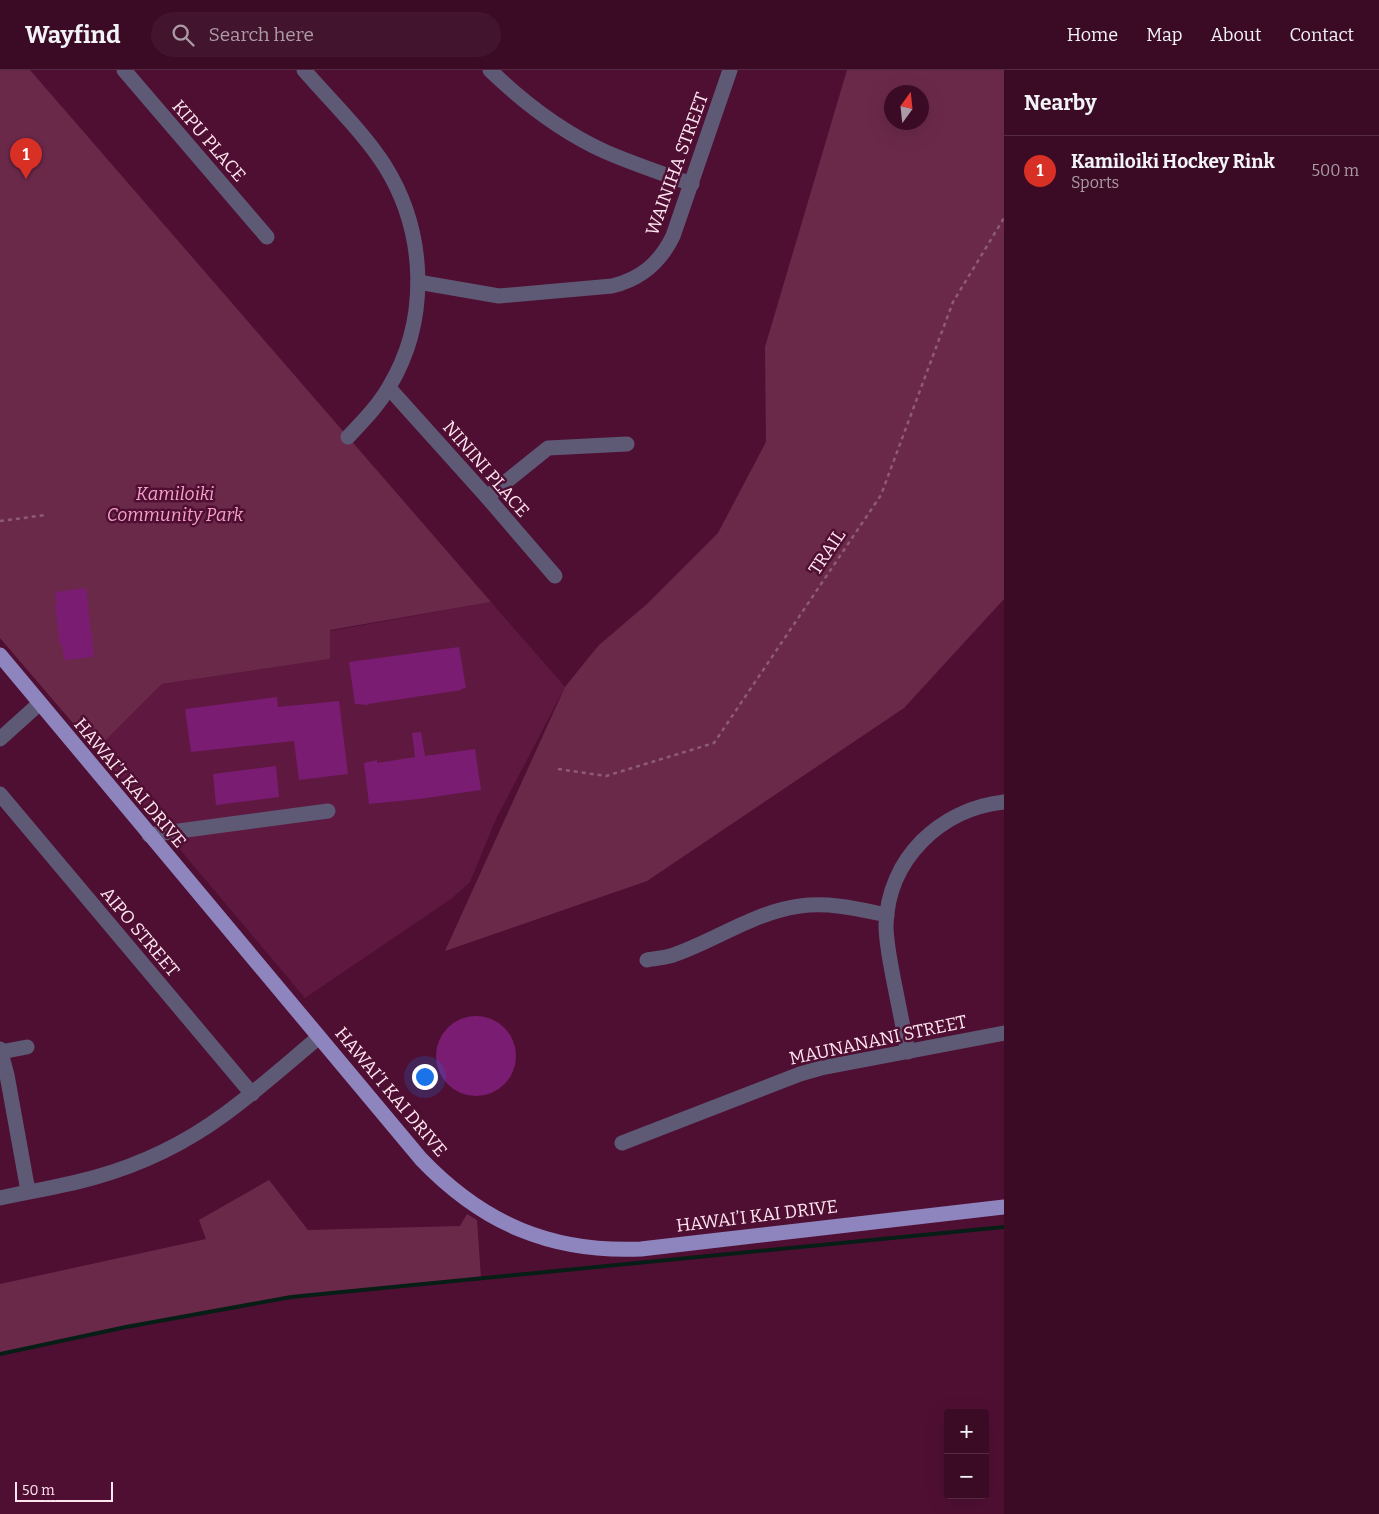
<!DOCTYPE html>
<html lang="en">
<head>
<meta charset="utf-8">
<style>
	:root { --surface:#3b0b26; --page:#42142e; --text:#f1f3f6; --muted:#ac9ba7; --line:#542b43; --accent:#d93025 }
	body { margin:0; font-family:Bitter,serif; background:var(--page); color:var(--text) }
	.controls { position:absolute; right:15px; bottom:15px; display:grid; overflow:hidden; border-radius:5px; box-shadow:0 5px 20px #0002 }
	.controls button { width:45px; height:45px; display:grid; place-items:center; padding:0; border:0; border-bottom:1px solid var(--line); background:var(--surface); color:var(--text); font:25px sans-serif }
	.compass { position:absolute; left:884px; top:15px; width:45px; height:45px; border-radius:50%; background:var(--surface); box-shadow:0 5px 20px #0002; rotate:15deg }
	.scale { position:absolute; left:15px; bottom:12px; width:98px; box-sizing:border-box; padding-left:5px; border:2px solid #fee5ef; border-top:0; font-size:14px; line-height:18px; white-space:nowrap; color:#fee5ef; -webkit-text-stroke:4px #4f0f33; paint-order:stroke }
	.you { position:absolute; left:424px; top:1006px; width:18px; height:18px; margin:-12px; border:4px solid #fff; border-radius:50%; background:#1a73e8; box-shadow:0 0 0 8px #1a73e833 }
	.badge { display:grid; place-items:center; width:32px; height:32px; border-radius:50%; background:var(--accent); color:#fff; font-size:16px; font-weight:700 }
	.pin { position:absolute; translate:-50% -41px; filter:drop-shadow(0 1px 2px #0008) }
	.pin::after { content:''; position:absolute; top:26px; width:18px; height:15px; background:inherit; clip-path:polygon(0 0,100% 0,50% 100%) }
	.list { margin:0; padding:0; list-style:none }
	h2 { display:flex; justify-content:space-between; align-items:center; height:65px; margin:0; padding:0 20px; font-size:21px }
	h2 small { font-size:16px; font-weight:400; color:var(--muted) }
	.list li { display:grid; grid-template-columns:32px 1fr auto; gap:15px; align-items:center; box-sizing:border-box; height:70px; padding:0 20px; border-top:1px solid var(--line) }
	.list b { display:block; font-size:19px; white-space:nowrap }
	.list p { margin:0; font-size:16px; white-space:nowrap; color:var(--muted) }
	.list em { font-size:16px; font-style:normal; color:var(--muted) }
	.icon { flex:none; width:28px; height:28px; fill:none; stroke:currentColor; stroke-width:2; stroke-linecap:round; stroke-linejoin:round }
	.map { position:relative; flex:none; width:1004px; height:1444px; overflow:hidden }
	header { display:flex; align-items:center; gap:30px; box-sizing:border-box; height:70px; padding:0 25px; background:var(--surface); border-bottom:1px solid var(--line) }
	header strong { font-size:24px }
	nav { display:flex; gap:28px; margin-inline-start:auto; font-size:18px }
	.search { width:350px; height:45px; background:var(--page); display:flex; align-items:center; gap:12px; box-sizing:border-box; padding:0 18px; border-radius:28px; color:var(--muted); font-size:19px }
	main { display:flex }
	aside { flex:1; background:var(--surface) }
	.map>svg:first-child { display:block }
</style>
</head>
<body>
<header>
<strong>Wayfind</strong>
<div class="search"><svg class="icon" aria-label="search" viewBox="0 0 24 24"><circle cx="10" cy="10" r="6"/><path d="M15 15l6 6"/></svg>Search here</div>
<nav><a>Home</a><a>Map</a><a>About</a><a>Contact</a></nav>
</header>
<main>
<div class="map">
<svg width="1004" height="1444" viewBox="0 0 1004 1444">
	<rect width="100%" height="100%" fill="#4f0f33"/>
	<polygon fill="#5f183f" points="491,532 565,617 495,751 470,812 451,829 305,928 96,680 162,614 330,589 330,561"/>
	<g fill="#6b294a" fill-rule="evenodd">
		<polygon points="0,0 30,0 491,532 330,560 330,589 162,614 96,680 0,568"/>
		<path d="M847,0H1004V529L904,638L647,811L445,881L565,617L598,576L647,534L718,463L766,372L765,277ZM892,22H922V52H892Z"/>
		<polygon points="269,1110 308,1160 460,1156 467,1144 477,1150 481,1208 291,1227 126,1257 0,1284 0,1214 206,1169 199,1150"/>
	</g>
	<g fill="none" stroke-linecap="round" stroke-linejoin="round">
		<polyline stroke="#071e17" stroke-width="4" points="0,1284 126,1257 291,1227 1004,1157"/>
	</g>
	<g fill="#7a1c72">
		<polygon points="86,518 94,587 64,590 62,575 60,575 55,535 57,535 55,522"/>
		<polygon points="459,577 466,618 461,619 462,620 368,634 368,635 355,634 349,592"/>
		<polygon points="277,627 278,637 339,631 348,704 299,710 294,671 191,682 185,639"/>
		<polygon points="421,662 425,686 475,679 481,720 419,729 369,734 364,693 377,690 377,693 415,687 412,663"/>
		<polygon points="276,696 279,727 216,735 213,704"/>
		<circle cx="476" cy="986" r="40"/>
	</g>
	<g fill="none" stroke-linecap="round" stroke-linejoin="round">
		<g stroke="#8d5b76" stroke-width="2.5" stroke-dasharray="4 4" stroke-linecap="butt">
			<polyline points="0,451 46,445"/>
			<polyline points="558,699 606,706 714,673 881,425 953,232 1004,148"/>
		</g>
		<g stroke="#5e5a76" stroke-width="15">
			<polyline points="124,0 267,167"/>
			<path d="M304,0C330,30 364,63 385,96C426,162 430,249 389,317C378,336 363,351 348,367"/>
			<path d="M490,0C524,33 562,62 606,82C634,94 663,104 692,114"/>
			<path d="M418,212L499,226L612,216C641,209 660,193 673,166L730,0"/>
			<polyline points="389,318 487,427 555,506"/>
			<polyline points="487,427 548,378 627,374"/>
			<polyline points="0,669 40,633"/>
			<polyline points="0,724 252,1024"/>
			<polyline points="149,765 328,741"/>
			<path d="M647,890C656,888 667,888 676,884C718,869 755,842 800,836C829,832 858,839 887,845"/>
			<polyline points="0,979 7,1005 28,1121"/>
			<polyline points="1,982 27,977"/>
			<path d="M908,982C903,957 898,932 893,907C890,890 886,872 886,855C888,789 940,739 1004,732"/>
			<polyline points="622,1073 800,1004 821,998 1004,963"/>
			<path d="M0,1128C32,1121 65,1116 96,1107C142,1094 187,1072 225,1044C258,1020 288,993 319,967"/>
		</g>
		<path stroke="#8e85bf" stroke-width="15" d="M0,585L421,1089C483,1154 552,1183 641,1179L1004,1137"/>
	</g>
	<g text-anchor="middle" stroke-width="5" stroke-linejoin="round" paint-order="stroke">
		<g font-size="18" fill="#fee5ef" stroke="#4f0f33">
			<text transform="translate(209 71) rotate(49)" y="6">KIPU PLACE</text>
			<text transform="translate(677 94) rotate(-70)" y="6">WAINIHA STREET</text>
			<text transform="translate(486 399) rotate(49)" y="6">NININI PLACE</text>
			<text transform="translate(827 482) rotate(-56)" y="6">TRAIL</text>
			<text transform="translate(130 713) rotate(50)" y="6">HAWAI’I KAI DRIVE</text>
			<text transform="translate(140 862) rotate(50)" y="6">AIPO STREET</text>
			<text transform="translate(878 970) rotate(-12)" y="6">MAUNANANI STREET</text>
			<text transform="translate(391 1022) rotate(50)" y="6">HAWAI’I KAI DRIVE</text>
			<text transform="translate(757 1146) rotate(-7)" y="6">HAWAI’I KAI DRIVE</text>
		</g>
		<g font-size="18" font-style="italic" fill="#f7a0c7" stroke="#4f0f33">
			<text x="175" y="430">Kamiloiki<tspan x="175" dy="21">Community Park</tspan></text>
		</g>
	</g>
</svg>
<div class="controls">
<button>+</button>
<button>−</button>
</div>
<svg class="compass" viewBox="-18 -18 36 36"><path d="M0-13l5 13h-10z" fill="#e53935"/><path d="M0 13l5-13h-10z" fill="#ac9ba7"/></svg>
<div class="scale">50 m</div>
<div class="you"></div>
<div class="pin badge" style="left:26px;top:109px">1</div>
</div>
<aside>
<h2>Nearby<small></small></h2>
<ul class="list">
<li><span class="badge">1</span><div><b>Kamiloiki Hockey Rink</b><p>Sports</p></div><em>500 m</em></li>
</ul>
</aside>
</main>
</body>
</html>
